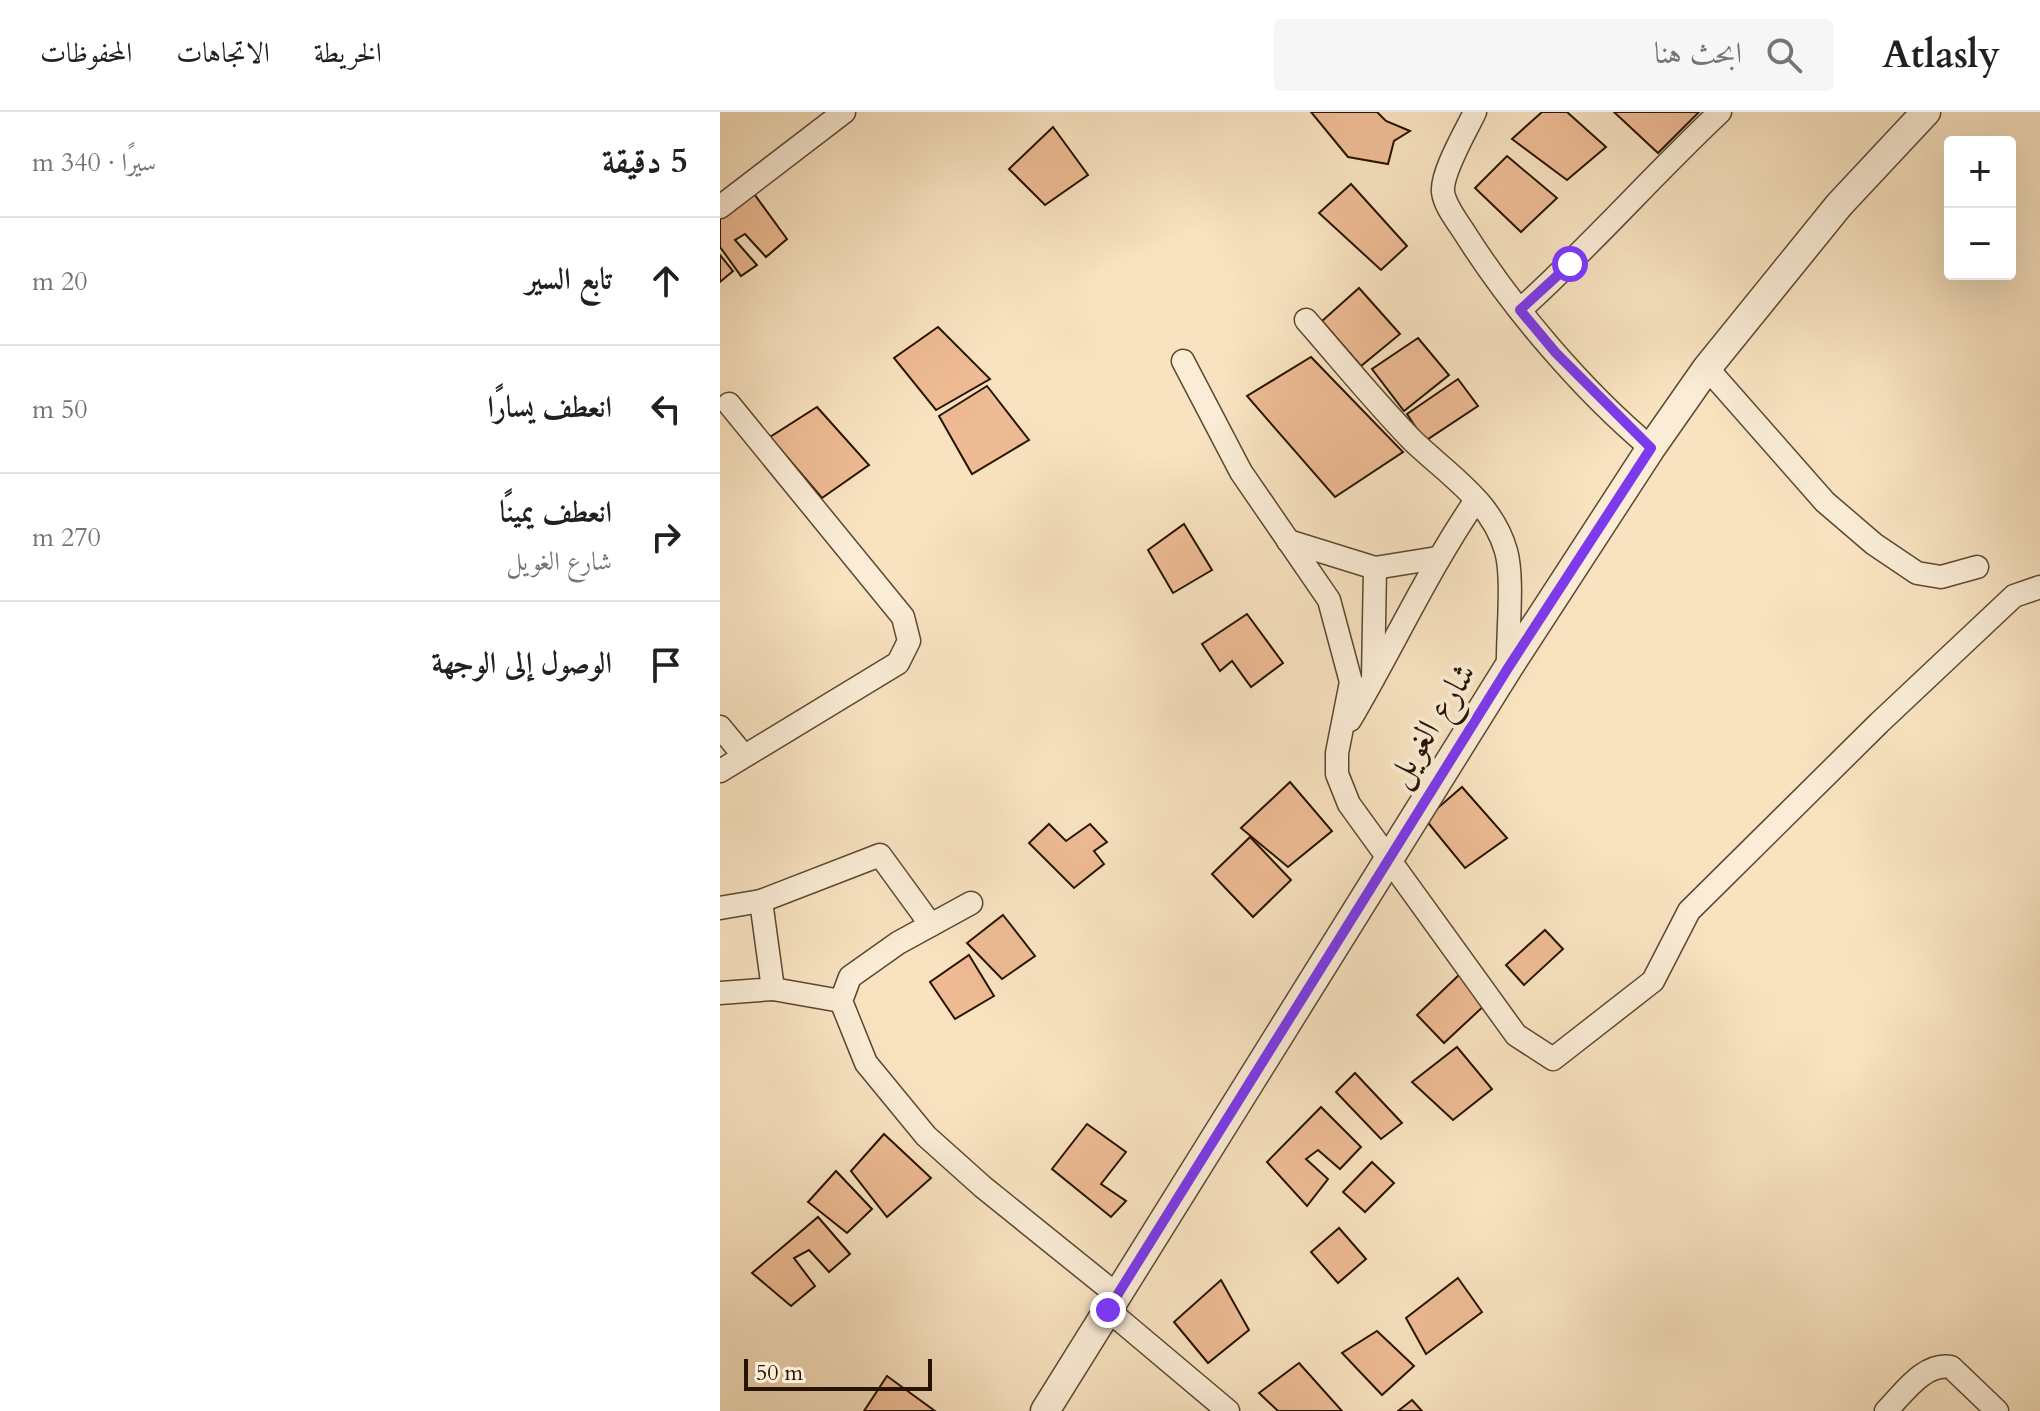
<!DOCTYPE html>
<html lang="ar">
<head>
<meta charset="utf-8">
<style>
	:root { --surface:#fff; --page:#f6f6f6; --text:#202124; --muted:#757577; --line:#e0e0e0 }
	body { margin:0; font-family:Cardo,Amiri,serif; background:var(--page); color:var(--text); direction:rtl }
	.controls { position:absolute; right:24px; top:24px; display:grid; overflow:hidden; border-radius:8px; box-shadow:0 8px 32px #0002 }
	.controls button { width:72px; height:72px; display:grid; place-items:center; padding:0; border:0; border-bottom:2px solid var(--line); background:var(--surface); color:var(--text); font:40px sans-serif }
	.scale { position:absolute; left:24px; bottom:20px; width:188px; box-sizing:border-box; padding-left:8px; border:4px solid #271400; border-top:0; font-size:22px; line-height:28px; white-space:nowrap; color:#271400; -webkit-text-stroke:6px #faecd6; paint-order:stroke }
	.stop { position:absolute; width:24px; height:24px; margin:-18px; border:6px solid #7c3aed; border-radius:50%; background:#fff }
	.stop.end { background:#7c3aed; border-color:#fff; box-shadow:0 2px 8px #0008 }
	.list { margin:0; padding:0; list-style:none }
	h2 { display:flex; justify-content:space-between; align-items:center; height:104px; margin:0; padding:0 32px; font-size:34px }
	h2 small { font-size:26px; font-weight:400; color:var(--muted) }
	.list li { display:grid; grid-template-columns:52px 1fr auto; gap:24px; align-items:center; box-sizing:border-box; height:128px; padding:0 32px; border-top:2px solid var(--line) }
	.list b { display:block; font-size:30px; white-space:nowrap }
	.list p { margin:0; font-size:26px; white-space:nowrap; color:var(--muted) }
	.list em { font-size:26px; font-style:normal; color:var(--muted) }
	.icon { flex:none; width:44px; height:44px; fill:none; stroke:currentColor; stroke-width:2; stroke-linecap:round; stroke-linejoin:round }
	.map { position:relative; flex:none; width:1320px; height:1299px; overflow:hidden; direction:ltr }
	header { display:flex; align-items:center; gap:48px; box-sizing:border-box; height:112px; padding:0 40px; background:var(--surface); border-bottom:2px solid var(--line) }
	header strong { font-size:38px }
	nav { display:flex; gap:44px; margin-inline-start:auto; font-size:28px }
	.search { width:560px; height:72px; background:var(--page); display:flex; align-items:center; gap:20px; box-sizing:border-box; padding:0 28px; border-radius:8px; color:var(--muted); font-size:30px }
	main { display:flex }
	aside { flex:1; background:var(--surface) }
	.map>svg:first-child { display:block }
</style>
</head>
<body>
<header>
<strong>Atlasly</strong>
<div class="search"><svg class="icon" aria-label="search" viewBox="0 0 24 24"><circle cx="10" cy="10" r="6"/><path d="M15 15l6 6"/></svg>ابحث هنا</div>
<nav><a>الخريطة</a><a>الاتجاهات</a><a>المحفوظات</a></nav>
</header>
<main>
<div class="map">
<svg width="1320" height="1299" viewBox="0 0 1320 1299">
	<rect width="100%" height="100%" fill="#f8e2c0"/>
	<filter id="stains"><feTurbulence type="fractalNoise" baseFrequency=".0025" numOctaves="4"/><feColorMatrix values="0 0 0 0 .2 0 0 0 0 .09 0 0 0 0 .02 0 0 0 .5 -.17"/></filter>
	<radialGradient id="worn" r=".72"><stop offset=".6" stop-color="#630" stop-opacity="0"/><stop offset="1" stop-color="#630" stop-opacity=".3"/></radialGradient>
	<g fill="#eebb94" stroke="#271400" stroke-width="2">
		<polygon points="591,0 657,0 666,9 690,19 674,29 668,52 628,45"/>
		<polygon points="822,0 847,0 886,35 847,68 792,27"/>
		<polygon points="894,0 979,0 938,41"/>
		<polygon points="333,15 368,63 325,93 289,57"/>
		<polygon points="787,44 837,86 801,120 755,76"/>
		<polygon points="631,72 687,134 661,158 599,101"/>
		<polygon points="32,79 67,127 46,145 25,122 15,128 37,153 21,164 0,135 0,104"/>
		<polygon points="0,143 13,159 0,170"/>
		<polygon points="639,176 680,222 641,254 602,209"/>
		<polygon points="218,215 270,267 216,298 174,246"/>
		<polygon points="698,226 729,263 684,299 652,257"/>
		<polygon points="591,245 683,340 615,385 527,284"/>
		<polygon points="738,267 758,294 705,329 687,302"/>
		<polygon points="267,274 309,328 252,362 219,304"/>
		<polygon points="97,295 149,353 102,386 50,325"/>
		<polygon points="464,412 492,458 453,481 428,438"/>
		<polygon points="527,502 563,551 531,575 512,549 500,559 482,532"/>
		<polygon points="570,670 612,719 568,755 521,716"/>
		<polygon points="742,675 787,726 745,756 705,707"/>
		<polygon points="329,712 346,729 370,712 387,730 374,739 384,752 354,776 309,731"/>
		<polygon points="530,725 571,768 533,805 492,762"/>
		<polygon points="283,803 315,844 282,867 247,831"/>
		<polygon points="825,818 843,837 804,873 786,853"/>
		<polygon points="249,843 274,884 235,907 210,870"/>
		<polygon points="740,862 767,891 724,931 697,903"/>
		<polygon points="737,935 772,977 733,1008 692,970"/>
		<polygon points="635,961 682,1011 661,1027 616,980"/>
		<polygon points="601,995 641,1035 620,1057 598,1038 586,1047 608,1067 587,1094 547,1050"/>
		<polygon points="367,1012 406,1040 381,1072 406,1089 391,1105 332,1057"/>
		<polygon points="164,1022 211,1066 167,1105 131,1059"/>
		<polygon points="652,1050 674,1071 645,1100 623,1080"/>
		<polygon points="116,1059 152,1097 127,1121 88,1090"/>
		<polygon points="98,1105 130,1142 109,1160 89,1138 74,1146 95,1174 71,1194 32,1161"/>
		<polygon points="619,1116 646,1147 618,1171 591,1140"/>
		<polygon points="738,1166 762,1200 706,1242 686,1206"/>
		<polygon points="501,1168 529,1218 488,1251 454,1210"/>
		<polygon points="657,1219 694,1254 662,1283 622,1241"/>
		<polygon points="579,1251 622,1299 558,1299 539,1281"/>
		<polygon points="167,1264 215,1299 144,1299"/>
		<polygon points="692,1288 702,1299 678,1299"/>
	</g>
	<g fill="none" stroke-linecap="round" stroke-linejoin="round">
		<defs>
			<g id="minor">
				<path d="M755,0C746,19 721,61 723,80C725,95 738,110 746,123C793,197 863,279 931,336"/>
				<polyline points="0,95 124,0"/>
				<path d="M800,198C870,135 931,65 1000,0"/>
				<path d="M586,208C621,248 655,290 692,328C727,362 772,389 786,439C794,466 787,525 788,556"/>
				<polyline points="463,249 521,360 609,488 631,570 617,641 617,662 629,692 796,923 833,947 933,869 969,799 1159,611 1294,484 1320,475"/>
				<polyline points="987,256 1105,390 1154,432 1197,461 1221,465 1257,455"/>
				<polyline points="568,429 655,456 717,446"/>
				<polyline points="653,567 655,456"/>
				<path d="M630,608C673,535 708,458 756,388"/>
				<polyline points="0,615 24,644"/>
				<polyline points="0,659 178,551 189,529 183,505 9,292"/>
				<polyline points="251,791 178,831 130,865 121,889 146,951 206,1024 263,1075 397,1183"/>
				<polyline points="0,796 41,789 160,743 211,813"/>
				<polyline points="53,877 121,889"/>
				<polyline points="0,881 53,877 41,789"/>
				<polyline points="388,1198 508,1299"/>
				<path d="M1166,1299C1183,1282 1204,1250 1231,1255L1277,1299"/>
			</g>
			<polyline id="tertiary" points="325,1299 788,556 931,336 987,256 1119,93 1206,0"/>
		</defs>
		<use href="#minor" stroke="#5b4830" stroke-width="25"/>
		<use href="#tertiary" stroke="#5b4830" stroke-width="31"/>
		<use href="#minor" stroke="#faecd6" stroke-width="22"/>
		<use href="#tertiary" stroke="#faecd6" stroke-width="28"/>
	</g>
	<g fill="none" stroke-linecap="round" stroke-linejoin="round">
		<polyline stroke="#7c3aed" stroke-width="10" points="388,1198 788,556 931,336 836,241 800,198 850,152"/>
	</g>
	<g text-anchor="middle" stroke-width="8" stroke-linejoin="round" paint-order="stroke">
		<g font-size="34" fill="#271400" stroke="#faecd6">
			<text transform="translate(710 612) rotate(-58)" y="12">شارع الغويل</text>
		</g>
	</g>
	<rect width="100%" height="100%" filter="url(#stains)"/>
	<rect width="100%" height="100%" fill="url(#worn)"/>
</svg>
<div class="controls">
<button>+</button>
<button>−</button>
</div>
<div class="scale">50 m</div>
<div class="stop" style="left:850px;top:152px"></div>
<div class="stop end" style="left:388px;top:1198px"></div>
</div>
<aside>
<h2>5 دقيقة<small>سيرًا · 340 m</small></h2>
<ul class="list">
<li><svg class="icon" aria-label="ahead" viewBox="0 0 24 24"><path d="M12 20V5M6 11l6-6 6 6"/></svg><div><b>تابع السير</b></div><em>20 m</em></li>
<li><svg class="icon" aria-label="left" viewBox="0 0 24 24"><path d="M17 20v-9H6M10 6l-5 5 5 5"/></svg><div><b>انعطف يسارًا</b></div><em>50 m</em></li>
<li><svg class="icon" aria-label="right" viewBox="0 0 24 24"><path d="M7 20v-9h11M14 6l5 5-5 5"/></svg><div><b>انعطف يمينًا</b><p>شارع الغويل</p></div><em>270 m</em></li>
<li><svg class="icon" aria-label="arrive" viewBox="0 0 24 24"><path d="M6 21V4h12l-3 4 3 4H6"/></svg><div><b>الوصول إلى الوجهة</b></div></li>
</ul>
</aside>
</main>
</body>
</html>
